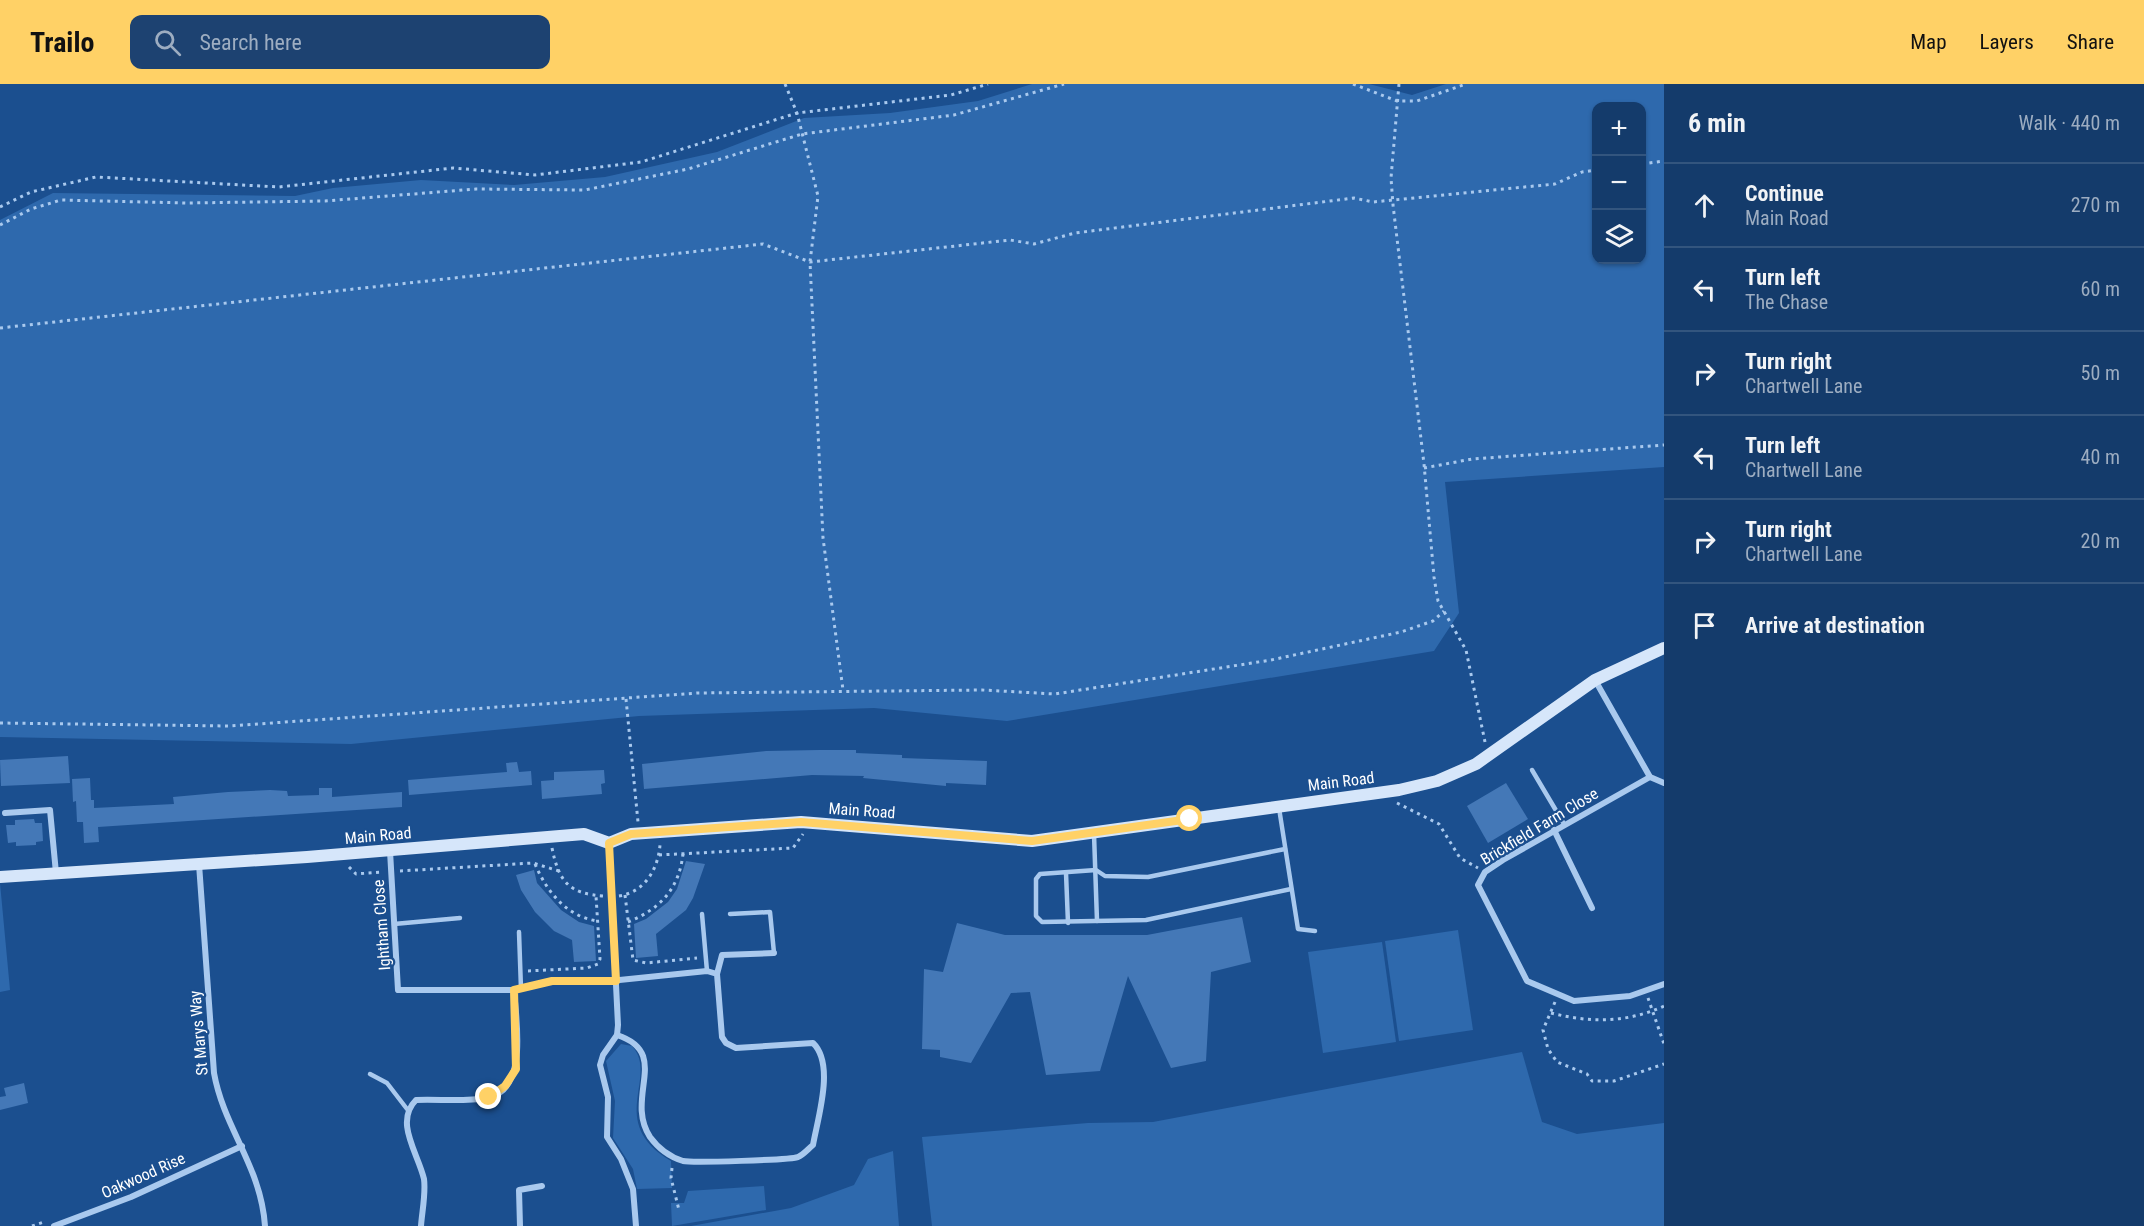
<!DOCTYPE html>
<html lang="en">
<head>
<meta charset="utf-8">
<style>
	:root { --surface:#143b6b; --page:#1d4271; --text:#f1f3f6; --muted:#9dadc1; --line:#33557e; --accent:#ffd166 }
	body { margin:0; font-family:"Roboto Condensed",sans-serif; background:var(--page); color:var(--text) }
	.controls { position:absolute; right:18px; top:18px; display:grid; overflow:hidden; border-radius:12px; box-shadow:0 2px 4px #0004 }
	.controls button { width:54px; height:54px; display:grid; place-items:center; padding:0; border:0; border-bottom:2px solid var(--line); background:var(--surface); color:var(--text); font:30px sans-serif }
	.stop { position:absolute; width:18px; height:18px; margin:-14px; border:4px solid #ffd166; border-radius:50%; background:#fff }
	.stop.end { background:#ffd166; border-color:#fff; box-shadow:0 2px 6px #0008 }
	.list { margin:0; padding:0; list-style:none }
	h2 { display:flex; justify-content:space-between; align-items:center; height:78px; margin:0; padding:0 24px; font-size:26px }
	h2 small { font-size:20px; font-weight:400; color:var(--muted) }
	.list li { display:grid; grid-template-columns:39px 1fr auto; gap:18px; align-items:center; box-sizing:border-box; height:84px; padding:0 24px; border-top:2px solid var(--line) }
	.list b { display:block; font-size:22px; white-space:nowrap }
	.list p { margin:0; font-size:20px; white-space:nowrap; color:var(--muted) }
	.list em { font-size:20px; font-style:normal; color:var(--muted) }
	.icon { flex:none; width:33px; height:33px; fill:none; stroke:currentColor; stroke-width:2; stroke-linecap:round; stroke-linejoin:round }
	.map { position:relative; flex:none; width:1664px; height:1142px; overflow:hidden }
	header { display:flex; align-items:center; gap:36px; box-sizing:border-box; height:84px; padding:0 30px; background:var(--accent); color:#111 }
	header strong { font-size:28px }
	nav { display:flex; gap:33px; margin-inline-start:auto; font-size:21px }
	.search { width:420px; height:54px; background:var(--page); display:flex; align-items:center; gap:15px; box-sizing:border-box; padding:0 21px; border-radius:12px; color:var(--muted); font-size:22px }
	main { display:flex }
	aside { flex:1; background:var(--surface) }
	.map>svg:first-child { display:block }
</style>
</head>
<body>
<header>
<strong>Trailo</strong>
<div class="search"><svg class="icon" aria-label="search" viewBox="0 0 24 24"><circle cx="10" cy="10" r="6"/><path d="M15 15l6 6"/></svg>Search here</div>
<nav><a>Map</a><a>Layers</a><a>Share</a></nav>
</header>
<main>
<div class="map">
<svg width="1664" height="1142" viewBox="0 0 1664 1142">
	<rect width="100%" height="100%" fill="#1b4f8f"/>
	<g fill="#2e69ad" fill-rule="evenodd">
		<path d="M1032,0H1369L1412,11L1446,0H1664V383L1445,398L1459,529L1434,567L1007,637L874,624L639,632L351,660L0,653V136L53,109L295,112L333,104L421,96L514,101L605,93L717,68L804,34L890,29L978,17ZM1596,22H1642V176H1596Z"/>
		<polygon points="0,799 10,906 0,908"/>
		<polygon points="1458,846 1473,946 1399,957 1385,857"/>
		<polygon points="1382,858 1396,958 1323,969 1308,868"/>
		<path d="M621,960L632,962C660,993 605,1038 671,1077L672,1104L637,1105L633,1085L613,1054L615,1017L606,977Z"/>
		<polygon points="1522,968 1542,1038 1577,1050 1664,1039 1664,1142 932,1142 922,1053 1088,1039 1153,1038"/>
		<polygon points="893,1067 899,1142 691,1142 791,1124 854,1101 868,1075"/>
		<polygon points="764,1102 766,1126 672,1142 671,1119 684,1119 688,1107"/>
	</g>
	<g fill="#4478b7">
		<polygon points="819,666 856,666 856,669 902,671 902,674 987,677 986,701 946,699 946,702 863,694 864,692 812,691 644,705 642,680 766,667"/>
		<polygon points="68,672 70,699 1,702 0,676"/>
		<polygon points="517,678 519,688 531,687 532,701 409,711 408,696 507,688 506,679"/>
		<polygon points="604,686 605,699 601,700 602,710 542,715 541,697 554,696 554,688"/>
		<polygon points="90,694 91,716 94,716 94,724 174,720 173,713 228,708 270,706 287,707 288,712 319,711 319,704 332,704 332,713 402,708 402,723 98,743 99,758 84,759 83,738 77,738 76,717 73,718 72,695"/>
		<polygon points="1506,699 1528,735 1488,759 1467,722"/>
		<polygon points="34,735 35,739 42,739 43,757 36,758 36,761 16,762 16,758 8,759 6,741 15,741 15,736"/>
		<polygon points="686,777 705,780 693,814 686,826 656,850 658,872 636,874 634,840 646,835 668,818 677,805"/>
		<polygon points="534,786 537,799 561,826 579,838 594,842 596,877 574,878 572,856 554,847 535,828 521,806 516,791"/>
		<polygon points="1242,833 1251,878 1211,888 1206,977 1171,984 1128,892 1100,987 1046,991 1030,908 1011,909 971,979 940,973 940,966 922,965 924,885 943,888 957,839 1005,851 1147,851"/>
		<polygon points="24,999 28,1019 0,1026 0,1013 6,1012 4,1004"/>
	</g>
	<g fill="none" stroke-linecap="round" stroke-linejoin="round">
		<g stroke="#a9c9ee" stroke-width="3" stroke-dasharray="3 4.5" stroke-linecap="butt">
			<polyline points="785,0 797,29 818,112 810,178 823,454 843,606"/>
			<polyline points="1353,0 1397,17 1417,17 1466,0"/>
			<polyline points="1399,0 1391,94 1393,121 1424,380 1434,493 1438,517 1466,566 1485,658"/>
			<polyline points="1642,80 1664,77"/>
			<polyline points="0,123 31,108 96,93 279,103 453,84 535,91 641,78 797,29 951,11 988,0"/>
			<polyline points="0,141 31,125 61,116 187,119 325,117 476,105 585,106 688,85 802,50 954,31 1064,0"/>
			<polyline points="0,244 763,160 810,178 1010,156 1034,160 1075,149 1354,114 1373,118 1393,116 1555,100 1582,88 1596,86"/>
			<polyline points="1424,384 1472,375 1664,361"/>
			<polyline points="626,615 638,738"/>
			<polyline points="0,639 229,642 698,609 982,606 1055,610 1271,576 1401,548 1433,537 1444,527"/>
			<polyline points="1397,719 1439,740 1460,774 1478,784"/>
			<path d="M552,764C559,798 569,810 604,812"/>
			<polyline points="659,771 793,764 803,750"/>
			<path d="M535,780C547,808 566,832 597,837"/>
			<polyline points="349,783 356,790 382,788"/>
			<polyline points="400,787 533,779 559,787"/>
			<polyline points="625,811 633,876 646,879 697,874"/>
			<path d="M619,812C645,808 658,785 660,761"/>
			<path d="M628,838C660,825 679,805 683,770"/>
			<polyline points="528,887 587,884 598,880 600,875 596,812"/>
			<polyline points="1648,914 1664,960"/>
			<polyline points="1555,918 1543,946 1548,965 1557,978 1587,990 1592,997 1614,997 1664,980"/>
			<path d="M1551,929C1590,939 1627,939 1664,922"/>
			<polyline points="672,1084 671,1094 679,1126"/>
			<polyline points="32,1142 44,1138"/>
		</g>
		<g stroke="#a9c9ee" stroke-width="4.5">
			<polyline points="1532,686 1564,740"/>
			<polyline points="1279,724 1298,845 1315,847"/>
			<polyline points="1094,750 1097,837"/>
			<polyline points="1285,765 1148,793 1105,792 1096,786 1040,790 1036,795 1036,832 1042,838 1146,836 1291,805"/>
			<polyline points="1066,789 1068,839"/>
			<polyline points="702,830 707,887"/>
			<polyline points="730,830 770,828 774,869"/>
			<polyline points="394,840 460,834"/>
			<polyline points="519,848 521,905"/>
			<polyline points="370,990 387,999 407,1025"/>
		</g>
		<g stroke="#a9c9ee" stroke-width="6">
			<polyline points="1595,596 1650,693 1664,699"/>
			<polyline points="1650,693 1503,776 1485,788 1478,801 1527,897 1574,917 1630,912 1664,900"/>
			<polyline points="5,729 50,726 56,789"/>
			<polyline points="1554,746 1592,824"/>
			<polyline points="609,759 618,941 617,951 603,971 600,981 608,1013 607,1053 621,1075 633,1105 636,1142"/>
			<path d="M390,767L398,906H514L552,897L600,898L707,887L717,890L722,953L726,959L736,964L813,959C835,980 818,1033 813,1061C808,1065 803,1071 798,1073C792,1076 692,1079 683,1077C670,1073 658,1064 650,1053C624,1013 672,969 617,951"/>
			<path d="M199,780L214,989C224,1045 261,1082 265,1142"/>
			<polyline points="717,890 722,871 774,869"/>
			<polyline points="54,1142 131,1113 242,1062"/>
			<path d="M421,1142C422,1128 426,1109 424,1095C418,1069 394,1038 416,1016C439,1015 464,1018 487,1014C529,1006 516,936 514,906"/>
			<polyline points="520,1142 519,1106 542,1102"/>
		</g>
		<polyline stroke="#d6e6fa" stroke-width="12" points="0,793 307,773 584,750 609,759 631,750 801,738 1032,757 1399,706 1437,697 1476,680 1595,596 1664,564"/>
	</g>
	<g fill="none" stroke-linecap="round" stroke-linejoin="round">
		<polyline stroke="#ffd166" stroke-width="8" points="489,1013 505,1002 516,985 514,906 552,897 616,897 609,759 631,750 801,738 1032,757 1190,735"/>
	</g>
	<g text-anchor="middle" stroke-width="4.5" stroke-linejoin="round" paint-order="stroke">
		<g font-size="16" fill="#fff" stroke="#1b4f8f">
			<text transform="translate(1341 697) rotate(-7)" y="6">Main Road</text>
			<text transform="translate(862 726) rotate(4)" y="6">Main Road</text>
			<text transform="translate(1539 742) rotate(-31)" y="6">Brickfield Farm Close</text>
			<text transform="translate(378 751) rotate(-5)" y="6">Main Road</text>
			<text transform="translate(381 841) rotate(-94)" y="6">Ightham Close</text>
			<text transform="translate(198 949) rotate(-95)" y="6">St Marys Way</text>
			<text transform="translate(143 1091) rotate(-24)" y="6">Oakwood Rise</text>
		</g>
	</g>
</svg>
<div class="controls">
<button>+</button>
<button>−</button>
<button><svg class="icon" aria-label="layers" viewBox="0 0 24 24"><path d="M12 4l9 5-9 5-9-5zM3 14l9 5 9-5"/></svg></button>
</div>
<div class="stop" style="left:1190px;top:735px"></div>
<div class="stop end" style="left:489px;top:1013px"></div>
</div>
<aside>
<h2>6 min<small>Walk · 440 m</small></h2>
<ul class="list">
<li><svg class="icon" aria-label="ahead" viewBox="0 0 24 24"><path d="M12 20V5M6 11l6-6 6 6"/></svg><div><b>Continue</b><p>Main Road</p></div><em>270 m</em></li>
<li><svg class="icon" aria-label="left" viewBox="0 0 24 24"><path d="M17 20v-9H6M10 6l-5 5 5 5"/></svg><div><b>Turn left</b><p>The Chase</p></div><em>60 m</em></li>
<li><svg class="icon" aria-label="right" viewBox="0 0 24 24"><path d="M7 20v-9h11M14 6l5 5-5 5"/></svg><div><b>Turn right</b><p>Chartwell Lane</p></div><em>50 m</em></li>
<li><svg class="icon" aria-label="left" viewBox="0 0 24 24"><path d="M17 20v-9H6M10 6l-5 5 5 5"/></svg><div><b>Turn left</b><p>Chartwell Lane</p></div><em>40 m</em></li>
<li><svg class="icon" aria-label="right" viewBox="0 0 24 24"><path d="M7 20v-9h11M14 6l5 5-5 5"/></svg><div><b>Turn right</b><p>Chartwell Lane</p></div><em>20 m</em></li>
<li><svg class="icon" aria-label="arrive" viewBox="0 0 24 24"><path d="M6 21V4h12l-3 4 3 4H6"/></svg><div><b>Arrive at destination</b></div></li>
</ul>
</aside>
</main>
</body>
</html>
